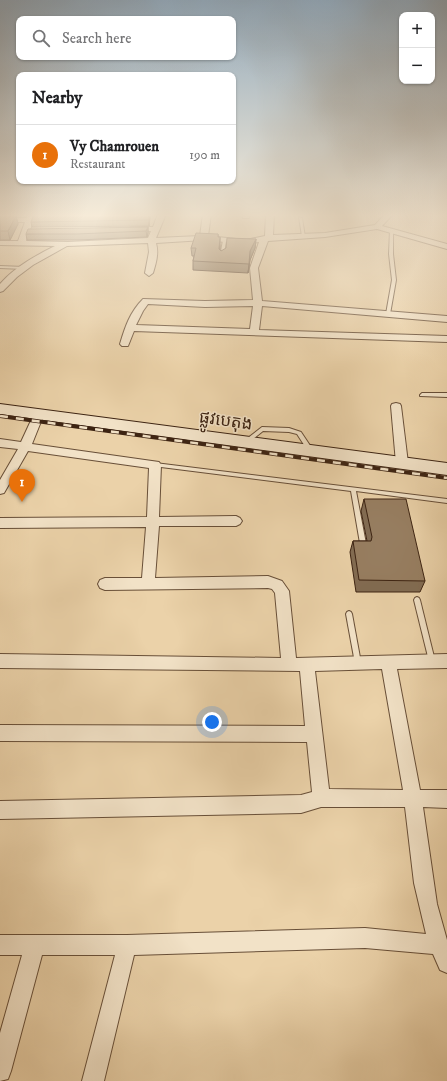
<!DOCTYPE html>
<html lang="en">
<head>
<meta charset="utf-8">
<style>
	:root { --surface:#fff; --page:#f6f6f6; --text:#202124; --muted:#757577; --line:#e0e0e0; --accent:#d93025 }
	body { margin:0; font-family:"IM FELL DW Pica","Noto Sans Khmer",serif; background:var(--page); color:var(--text) }
	.controls { position:absolute; right:12px; top:12px; display:grid; overflow:hidden; border-radius:8px; box-shadow:0 1px 3px #0004 }
	.controls button { width:36px; height:36px; display:grid; place-items:center; padding:0; border:0; border-bottom:1px solid var(--line); background:var(--surface); color:var(--text); font:20px sans-serif }
	.you { position:absolute; left:212px; top:722px; width:14px; height:14px; margin:-10px; border:3px solid #fff; border-radius:50%; background:#1a73e8; box-shadow:0 0 0 6px #1a73e833 }
	.badge { display:grid; place-items:center; width:26px; height:26px; border-radius:50%; background:var(--accent); color:#fff; font-size:13px; font-weight:700 }
	.pin { position:absolute; translate:-50% -33px; filter:drop-shadow(0 1px 2px #0008) }
	.pin::after { content:''; position:absolute; top:21px; width:14px; height:12px; background:inherit; clip-path:polygon(0 0,100% 0,50% 100%) }
	.list { margin:0; padding:0; list-style:none }
	h2 { display:flex; justify-content:space-between; align-items:center; height:52px; margin:0; padding:0 16px; font-size:17px }
	h2 small { font-size:13px; font-weight:400; color:var(--muted) }
	.list li { display:grid; grid-template-columns:26px 1fr auto; gap:12px; align-items:center; box-sizing:border-box; height:60px; padding:0 16px; border-top:1px solid var(--line) }
	.list b { display:block; font-size:15px; white-space:nowrap }
	.list p { margin:0; font-size:13px; white-space:nowrap; color:var(--muted) }
	.list em { font-size:13px; font-style:normal; color:var(--muted) }
	.icon { flex:none; width:22px; height:22px; fill:none; stroke:currentColor; stroke-width:2; stroke-linecap:round; stroke-linejoin:round }
	.map { position:relative; flex:none; width:447px; height:1081px; overflow:hidden }
	.search { position:absolute; background:var(--surface); box-shadow:0 1px 3px #0004; left:16px; top:16px; width:220px; height:44px; display:flex; align-items:center; gap:10px; box-sizing:border-box; padding:0 14px; border-radius:8px; color:var(--muted); font-size:15px }
	.panel { position:absolute; background:var(--surface); box-shadow:0 1px 3px #0004; left:16px; top:72px; width:220px; height:112px; border-radius:8px }
	.map>svg:first-child { display:block }
</style>
</head>
<body>
<div class="map">
<svg width="447" height="1081" viewBox="0 0 447 1081">
	<rect width="100%" height="100%" fill="#ebd2a9"/>
	<filter id="stains"><feTurbulence type="fractalNoise" baseFrequency=".005" numOctaves="4"/><feColorMatrix values="0 0 0 0 .2 0 0 0 0 .09 0 0 0 0 .02 0 0 0 .5 -.17"/></filter>
	<radialGradient id="worn" r=".72"><stop offset=".6" stop-color="#630" stop-opacity="0"/><stop offset="1" stop-color="#630" stop-opacity=".3"/></radialGradient>
	<g fill="none" stroke-linecap="round" stroke-linejoin="round">
		<defs>
			<g id="lane">
				<polygon points="299,217 302,218 305,237 302,236"/>
				<polygon points="390,230 393,231 393,254 396,280 390,314 388,315 386,314 392,280 389,254"/>
				<polygon points="223,240 226,241 224,257 222,258 220,257"/>
				<polygon points="0,266 24,267 26,268 24,269 0,268"/>
				<polygon points="422,393 447,393 447,397 420,396 420,395"/>
				<polygon points="262,427 289,428 301,432 313,450 310,452 308,451 297,434 289,432 263,431 248,443 244,443 243,442 244,441"/>
				<polygon points="155,463 447,499 447,503 356,491 367,549 366,551 362,551 361,549 351,491 153,466 152,465 153,464"/>
				<polygon points="417,597 419,598 420,600 435,661 434,663 432,664 430,663 429,661 414,600 415,598"/>
				<polygon points="349,611 351,612 352,614 361,663 360,665 358,666 356,665 355,663 346,614 347,612"/>
			</g>
			<g id="street">
				<path d="M28,214H36L26,241L68,242L148,238L151,231H131L127,229L131,227H153L158,214H166L156,238L200,236L203,214H211L208,236L246,240L265,236L266,214H274L273,235L325,233L375,225L385,214H393L382,226L447,244V249L377,229L325,237L268,241L258,268L262,301L447,316V322L262,306L259,330L447,336V342L134,331L128,346H122L120,344C125,327 130,312 143,299L205,301L253,300L250,268L259,242L246,244L204,240L156,243C159,253 156,263 153,273L149,276L145,273L149,252L148,243L67,246L33,265L17,277L3,291L0,292V284C15,267 35,256 55,246L0,245V241H18L25,222H0V218H27ZM148,304L205,307L253,306L250,329L136,325L143,311Z"/>
				<polygon points="242,214 250,214 249,218 243,218"/>
				<polygon points="396,403 400,404 401,406 408,463 406,466 402,467 398,466 396,463 391,406 392,404"/>
				<path d="M39,410L43,411L44,414L32,444L159,462L161,465L159,517L236,516L240,518L242,521L240,524L236,526H159L155,578L268,576L282,581L289,591L296,658L447,654V668L397,669L420,790H447V808L423,807L437,904L447,940V973L440,970L433,954L365,948L134,955L104,1081H82L115,955H42L11,1071L8,1079L0,1081V1033L22,955H0V935H127L365,928L426,934L414,883L405,807H321L301,813L0,819V801L301,795L312,792L307,742L0,741V725L305,726L300,671L0,668V654L281,658L275,593L272,589L268,588L105,590L100,588L98,584L100,580L105,578H142L146,527L0,528V518L147,517L149,468L28,451L4,493L0,494V480L18,449L0,447V439L21,442L34,414L35,411ZM382,669L403,790L329,789L315,671Z"/>
			</g>
			<polygon id="secondary" points="0,404 447,463 447,475 0,414"/>
		</defs>
		<use href="#lane" stroke="#684f38" stroke-width="2"/>
		<use href="#street" stroke="#684f38" stroke-width="2"/>
		<use href="#secondary" stroke="#3c2312" stroke-width="2"/>
		<use href="#lane" fill="#f2e2c7" fill-rule="evenodd"/>
		<use href="#street" fill="#f2e2c7" fill-rule="evenodd"/>
		<use href="#secondary" fill="#f2e2c7" fill-rule="evenodd"/>
		<defs>
			<polyline id="rail" points="0,416 447,478"/>
		</defs>
		<use href="#rail" stroke="#3c2312" stroke-width="4"/>
		<use href="#rail" stroke="#f2e2c7" stroke-width="2.5" stroke-dasharray="8" stroke-linecap="butt"/>
	</g>
	<g fill="#826c53" stroke="#3c2312">
		<polygon points="0,214 4,214 3,215 16,216 18,224 10,240 0,240"/>
		<polygon points="150,217 149,226 32,227 31,222"/>
		<polygon points="148,227 148,233 147,237 78,240 27,240 26,234"/>
		<polygon points="218,234 220,246 220,250 221,251 256,239 255,248 250,260 248,273 193,270 193,261 194,256 192,256 191,248"/>
		<polygon points="364,499 425,581 420,592 356,592 350,552 353,541 367,541 361,511"/>
	</g>
	<g fill="#6a5844" stroke="#3c2312">
		<polygon points="149,214 150,217 149,226"/>
		<polygon points="16,216 18,224 10,240 8,231"/>
		<polygon points="148,227 148,233 147,237 146,231"/>
		<polygon points="220,237 220,246 219,258 219,249"/>
		<polygon points="256,239 255,248 250,260 248,273 249,264 250,251"/>
	</g>
	<g fill="#977e61" stroke="#3c2312">
		<polygon points="34,214 149,214 149,220 31,222"/>
		<polygon points="0,215 16,216 8,231 0,231"/>
		<polygon points="148,227 146,231 77,234 26,234 28,229"/>
		<polygon points="196,233 218,234 218,237 220,237 219,249 221,251 226,248 227,238 256,239 250,251 249,264 193,261 196,248 191,248"/>
		<polygon points="364,499 406,499 425,581 359,580 353,541 371,541 372,537"/>
	</g>
	<linearGradient id="sky" x2="0" y2="1"><stop stop-color="#91a8ba"/><stop offset="0.59" stop-color="#f6ebd8"/><stop offset="1" stop-color="#f6ebd8" stop-opacity="0"/></linearGradient>
	<rect width="447" height="365" fill="url(#sky)"/>
	<g text-anchor="middle" stroke-width="3" stroke-linejoin="round" paint-order="stroke">
		<g font-size="17" fill="#3c2312" stroke="#f2e2c7">
			<text transform="translate(226 420) rotate(8)" y="6">ផ្លូវបេតុង</text>
		</g>
	</g>
	<rect width="100%" height="100%" filter="url(#stains)"/>
	<rect width="100%" height="100%" fill="url(#worn)"/>
</svg>
<div class="controls">
<button>+</button>
<button>−</button>
</div>
<div class="you"></div>
<div class="pin badge" style="left:22px;top:502px;background:#e8710a">1</div>
<div class="search"><svg class="icon" aria-label="search" viewBox="0 0 24 24"><circle cx="10" cy="10" r="6"/><path d="M15 15l6 6"/></svg>Search here</div>
<section class="panel">
<h2>Nearby<small></small></h2>
<ul class="list">
<li><span class="badge" style="background:#e8710a">1</span><div><b>Vy Chamrouen</b><p>Restaurant</p></div><em>190 m</em></li>
</ul>
</section>
</div>
</body>
</html>
